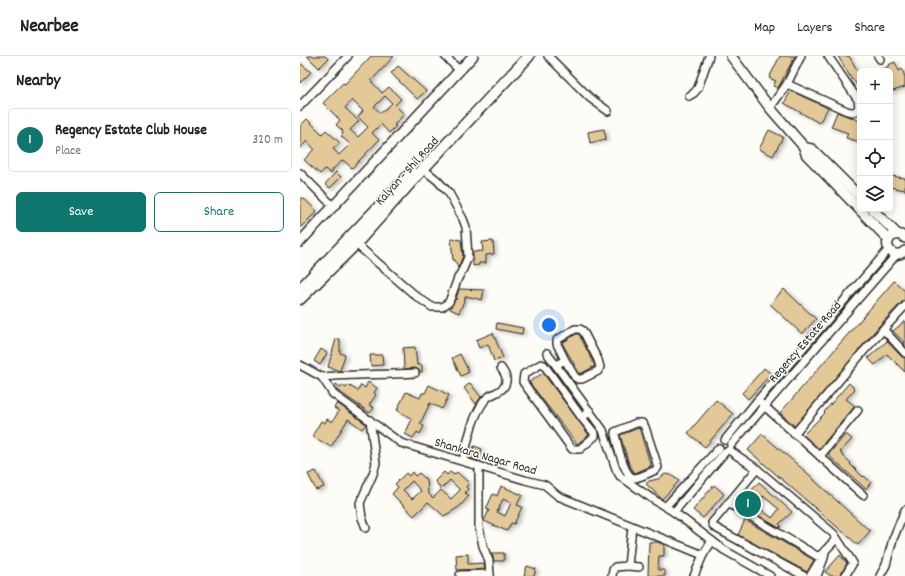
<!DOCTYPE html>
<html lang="en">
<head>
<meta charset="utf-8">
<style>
	:root { --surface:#fff; --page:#f2f2f2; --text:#222; --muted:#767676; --line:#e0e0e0; --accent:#0f766e }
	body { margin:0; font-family:Dekko,sans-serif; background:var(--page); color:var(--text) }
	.controls { position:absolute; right:12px; top:12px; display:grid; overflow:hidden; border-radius:6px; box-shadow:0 2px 10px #0003 }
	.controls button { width:36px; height:36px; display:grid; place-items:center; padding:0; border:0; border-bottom:1px solid var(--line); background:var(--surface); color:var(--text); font:20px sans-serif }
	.you { position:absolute; left:249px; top:269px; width:14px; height:14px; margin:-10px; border:3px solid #fff; border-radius:50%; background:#1a73e8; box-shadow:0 0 0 6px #1a73e833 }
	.badge { display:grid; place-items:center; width:26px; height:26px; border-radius:50%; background:var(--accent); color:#fff; font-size:13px; font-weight:700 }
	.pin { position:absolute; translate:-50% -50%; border:2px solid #fff; box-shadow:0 1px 4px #0006 }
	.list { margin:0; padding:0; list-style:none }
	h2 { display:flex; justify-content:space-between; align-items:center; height:52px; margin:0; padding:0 16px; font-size:17px }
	h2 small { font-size:13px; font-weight:400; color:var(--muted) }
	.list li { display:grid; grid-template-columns:26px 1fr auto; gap:12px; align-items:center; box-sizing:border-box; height:64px; margin:0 8px 8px; padding:0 8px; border:1px solid var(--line); border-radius:6px }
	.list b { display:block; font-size:15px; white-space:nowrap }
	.list p { margin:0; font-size:13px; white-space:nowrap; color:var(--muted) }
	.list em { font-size:13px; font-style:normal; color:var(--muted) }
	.actions { display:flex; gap:8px; padding:12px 16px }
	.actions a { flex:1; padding:9px 0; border:1px solid var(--accent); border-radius:6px; text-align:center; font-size:14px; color:var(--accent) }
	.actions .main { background:var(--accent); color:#fff }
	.icon { flex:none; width:22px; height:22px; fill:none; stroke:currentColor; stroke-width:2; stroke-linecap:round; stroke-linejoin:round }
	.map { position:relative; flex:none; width:605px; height:520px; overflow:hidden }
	header { display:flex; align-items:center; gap:24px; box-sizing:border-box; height:56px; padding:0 20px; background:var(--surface); border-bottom:1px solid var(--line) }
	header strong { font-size:19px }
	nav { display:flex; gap:22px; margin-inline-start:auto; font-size:14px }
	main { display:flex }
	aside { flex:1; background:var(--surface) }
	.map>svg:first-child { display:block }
</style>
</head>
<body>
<header>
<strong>Nearbee</strong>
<nav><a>Map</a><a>Layers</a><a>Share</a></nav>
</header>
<main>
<aside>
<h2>Nearby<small></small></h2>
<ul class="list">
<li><span class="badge">1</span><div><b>Regency Estate Club House</b><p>Place</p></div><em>320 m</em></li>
</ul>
<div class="actions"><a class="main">Save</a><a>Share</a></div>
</aside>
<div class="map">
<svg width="605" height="520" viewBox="0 0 605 520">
	<defs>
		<filter id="shadow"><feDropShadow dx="2.5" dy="1.5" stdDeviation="2" flood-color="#0004"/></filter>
	</defs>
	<rect width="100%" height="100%" fill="#fdfcf7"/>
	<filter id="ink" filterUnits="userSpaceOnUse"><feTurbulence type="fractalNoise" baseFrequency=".025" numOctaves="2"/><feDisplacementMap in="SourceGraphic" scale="8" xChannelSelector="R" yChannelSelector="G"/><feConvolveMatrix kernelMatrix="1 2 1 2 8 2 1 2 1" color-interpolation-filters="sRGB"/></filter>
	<g filter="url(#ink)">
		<g fill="#e3c898" stroke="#2b2b2b" fill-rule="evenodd" filter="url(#shadow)">
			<polygon points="7,0 25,0 28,3 19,12"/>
			<path d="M71,0H94L71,25L82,37L89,31L101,43L95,49L104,58L94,69L96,70L89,77L81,68L72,77L79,84L52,112L43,104L33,113L31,118L25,113L20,118L4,104L14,93L7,85L0,92V70L7,63L22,78L26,74L40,87L33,93L39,99L50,88L41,80L43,78L42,76L43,75L36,69L40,64L23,47L43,27L45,28ZM85,40L92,47L81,57L74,51ZM52,44L63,55L58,61L68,71L58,81L50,74L59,65L45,52Z"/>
			<polygon points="480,0 495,0 478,32 473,30 476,25 469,22"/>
			<polygon points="538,0 549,0 560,19 560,34 553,23 552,24"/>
			<polygon points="595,6 599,15 602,13 605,21 605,31 590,36 590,15 580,14 588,11 588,9"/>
			<polygon points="0,7 11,16 0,27"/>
			<polygon points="98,10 126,35 117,43 91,17"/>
			<polygon points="491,35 528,52 519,67 484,47"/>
			<polygon points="537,56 560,65 560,86 546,82 548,77 531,71"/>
			<polygon points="304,73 306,83 290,87 288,76"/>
			<polygon points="469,74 483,81 473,100 459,93"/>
			<polygon points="36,116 41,121 30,132 25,128"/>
			<polygon points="591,120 605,122 605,134 590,131"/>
			<polygon points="2,141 17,155 0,172 0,143"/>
			<polygon points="151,183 161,184 163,200 158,212 155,204 153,204"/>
			<polygon points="193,185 194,198 186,199 186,207 179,207 179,209 173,210 173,196 183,195 182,186"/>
			<polygon points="594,225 605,235 605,243 579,270 495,370 480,357"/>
			<polygon points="159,233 184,234 182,244 166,240 159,257 150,253 155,243 156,244"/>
			<polygon points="484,233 516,263 502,278 470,248"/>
			<polygon points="605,265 605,290 603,287 604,286 593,275"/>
			<polygon points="197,267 223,272 222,278 196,273"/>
			<polygon points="193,277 203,302 194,305 188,288 179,292 176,284"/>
			<polygon points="276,278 279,278 295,310 280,318 262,287"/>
			<polygon points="36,283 40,283 40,297 45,299 40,315 28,311"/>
			<polygon points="587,285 601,300 605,302 605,316 587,298 575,309 568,302"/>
			<polygon points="115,291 117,309 122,309 122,316 120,316 119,314 115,312 104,313 103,292"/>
			<polygon points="21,293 27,297 20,309 14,305"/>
			<polygon points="160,298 169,316 161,320 152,302"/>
			<polygon points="70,299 82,299 83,309 71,310"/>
			<polygon points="464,312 471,318 448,343 442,337"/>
			<polygon points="243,317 289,379 277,388 229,326"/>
			<polygon points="68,326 77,332 74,337 76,339 69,349 74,352 70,357 37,334 34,331 36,328 41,332 42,329 46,332 48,329 58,335 61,329 65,332"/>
			<polygon points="170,327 181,341 176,348 164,332"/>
			<polygon points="549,327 555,333 546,343 555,350 519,393 503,379 525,357 524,356"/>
			<polygon points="129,329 149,339 142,353 130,347 120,368 124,370 120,378 117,376 113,382 105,378 112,363 97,354 106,336 120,342 122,337 125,337"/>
			<polygon points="416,344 433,358 405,391 388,377"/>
			<polygon points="37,347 66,368 62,373 48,363 31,391 12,380 21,365 25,367 27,363 32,366 39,355 34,352"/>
			<polygon points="339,372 351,410 335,417 329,408 320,379"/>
			<polygon points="462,378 514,423 514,424 570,475 558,489 448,394"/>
			<polygon points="546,378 552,383 540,396 542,397 541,398 551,407 550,408 563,421 564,420 571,426 566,433 528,399"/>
			<polygon points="174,390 182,393 178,405 170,402"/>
			<polygon points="16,415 24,431 16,434 8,418"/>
			<path d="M112,416L115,420L119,417L127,424L128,437L133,442L141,434L151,443L160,434L150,424L141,433L135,425L144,416L147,419L150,416L154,419L157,416L169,427L166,431L168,433L165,437L169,440L159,451L144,460L128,446L114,460L92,438L98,431L95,428L106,417L109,420ZM112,425L121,435L112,443L103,434Z"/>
			<polygon points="365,418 371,419 379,425 362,443 346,428 349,425 358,423"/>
			<path d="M459,426L492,456L479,468L481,470L479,472L439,448ZM463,440L479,453L472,462L455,449Z"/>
			<polygon points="414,429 424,438 403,462 393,454"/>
			<path d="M201,430L222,439L217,449L222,451L214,468L211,467L207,475L184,465L189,454L186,453L193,438L197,440ZM203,443L211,447L205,460L197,456Z"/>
			<polygon points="445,464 514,504 507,516 438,479"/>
			<polygon points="349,486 358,486 364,489 364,500 359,500 358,514 365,514 365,520 348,520"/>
			<polygon points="192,497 204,497 204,505 194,505"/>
			<polygon points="168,498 168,508 184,507 185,513 157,514 156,499"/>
			<polygon points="540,499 547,507 540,520 531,520 525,516"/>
			<polygon points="227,510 236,513 234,520 224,520"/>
		</g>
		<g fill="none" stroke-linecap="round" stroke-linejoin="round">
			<defs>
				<g id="street">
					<polyline points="145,0 159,14"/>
					<polyline points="248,0 290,42 308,55"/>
					<polyline points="578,0 580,3"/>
					<path d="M487,28L547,55C557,58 560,53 558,44L528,0"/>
					<polyline points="389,40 394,37 398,32 409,0"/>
					<polyline points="0,50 48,0"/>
					<polyline points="470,52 487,28 501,0"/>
					<polyline points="0,117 34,151"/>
					<polyline points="56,188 116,240 132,251 142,251 149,246 158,222 163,213 168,201 166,171 163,163 149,137 137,124 123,113"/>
					<polyline points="583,273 605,297"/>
					<polyline points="247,297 303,374 316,413 320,420 351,442 374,456 424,494 470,520"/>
					<polyline points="0,309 22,321 33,338 101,387 225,424 245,429 258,440 403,499"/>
					<polyline points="256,309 265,304 257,288 257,284 275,273 280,273 283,275 298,304 300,311 298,315 282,323 278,323 275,321 265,304"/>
					<path d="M22,321C53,318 84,319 115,317"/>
					<polyline points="462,348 563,439"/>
					<polyline points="282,362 244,309 241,308 224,318 223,326 272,393 280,393 295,380 295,378 282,362 290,355"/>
					<path d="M336,367H342L345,371L358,411L356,414C350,416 342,421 335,422C324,422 317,387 315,378V376Z"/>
					<polyline points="494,378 563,296 605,250"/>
					<polyline points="425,384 457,345 589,193"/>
					<polyline points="431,389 597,198"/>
					<polyline points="429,394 457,413 534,478 553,507 545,520"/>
					<polyline points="520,400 558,354"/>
					<path d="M163,405C168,384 172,361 185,344C190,337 202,337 205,329C208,322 205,318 201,312"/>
					<polyline points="179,410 179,471 183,490 189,505 190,520"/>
					<polyline points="457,413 412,467 414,471 504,520"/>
					<polyline points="428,447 517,500 521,499 535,484 535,481"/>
					<polyline points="366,450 419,392"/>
					<polyline points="374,456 425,396"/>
					<polyline points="66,472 62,462 60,447 73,418 76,407 70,364"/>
					<polyline points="328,510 339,511"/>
					<polyline points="160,519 190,518"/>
					<polyline points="312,520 313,514 315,511 328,510 332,471"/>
					<polyline points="394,520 403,499 412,485"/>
					<polyline points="510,520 518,507"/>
					<polyline points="517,520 524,502 525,495"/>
					<polyline points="580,520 586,509 593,483 605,454"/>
				</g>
				<g id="secondary">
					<polyline points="431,0 470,52 504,91 512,93 560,141"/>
					<polyline points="504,91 506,98 589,184"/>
					<polyline points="572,153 597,178"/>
					<path d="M605,182L601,179C578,176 588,208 605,195"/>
					<polyline points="0,186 173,0"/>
				</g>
				<g id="primary">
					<polyline points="0,233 112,116"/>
					<polyline points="0,243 56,188 123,113 229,0"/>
				</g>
			</defs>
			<use href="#street" stroke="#2b2b2b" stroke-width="10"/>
			<use href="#secondary" stroke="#2b2b2b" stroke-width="12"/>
			<use href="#primary" stroke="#2b2b2b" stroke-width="13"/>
			<use href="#street" stroke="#fdfcf7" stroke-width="7"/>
			<use href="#secondary" stroke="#fdfcf7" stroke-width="9"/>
			<use href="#primary" stroke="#fdfcf7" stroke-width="10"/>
		</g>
	</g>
	<g text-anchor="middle" stroke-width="3" stroke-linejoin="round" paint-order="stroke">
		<g font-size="13" fill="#2b2b2b" stroke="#fdfcf7">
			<text transform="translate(106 114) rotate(-48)" y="5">Kalyan - Shil Road</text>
			<text transform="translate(504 285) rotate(-49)" y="5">Regency Estate Road</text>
			<text transform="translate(186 399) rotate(16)" y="5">Shankara Nagar Road</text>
		</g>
	</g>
</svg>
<div class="controls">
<button>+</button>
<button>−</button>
<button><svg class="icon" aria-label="locate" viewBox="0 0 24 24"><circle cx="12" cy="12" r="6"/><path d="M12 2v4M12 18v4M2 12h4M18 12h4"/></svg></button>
<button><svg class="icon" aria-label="layers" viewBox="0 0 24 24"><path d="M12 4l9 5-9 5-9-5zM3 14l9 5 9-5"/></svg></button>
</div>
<div class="you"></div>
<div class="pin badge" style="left:448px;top:448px">1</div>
</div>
</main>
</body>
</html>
